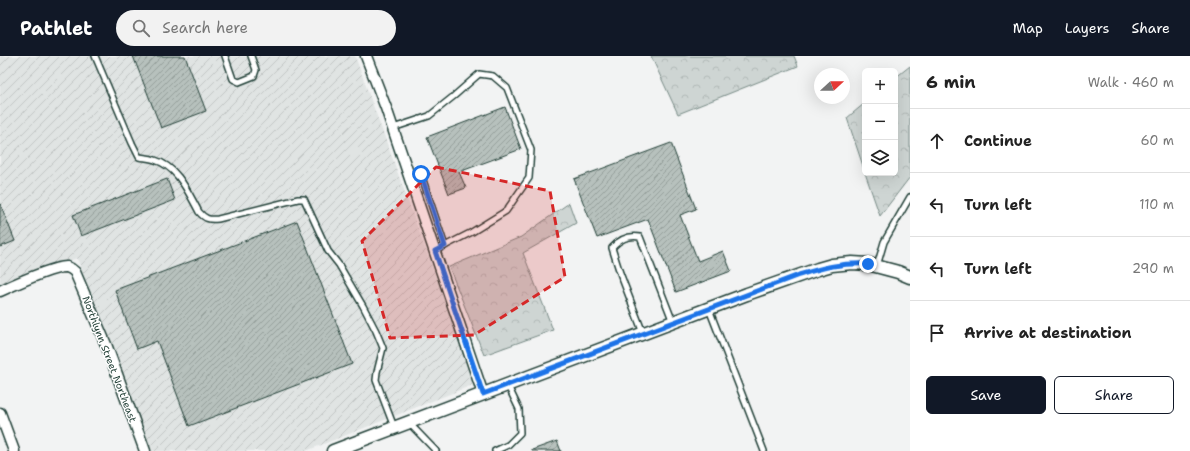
<!DOCTYPE html>
<html lang="en">
<head>
<meta charset="utf-8">
<style>
	:root { --surface:#fff; --page:#f2f2f2; --text:#222; --muted:#767676; --line:#e0e0e0; --accent:#111827 }
	body { margin:0; font-family:"Shantell Sans",sans-serif; background:var(--page); color:var(--text) }
	.controls { position:absolute; right:12px; top:12px; display:grid; overflow:hidden; border-radius:6px; box-shadow:0 4px 16px #0002 }
	.controls button { width:36px; height:36px; display:grid; place-items:center; padding:0; border:0; border-bottom:1px solid var(--line); background:var(--surface); color:var(--text); font:20px sans-serif }
	.compass { position:absolute; left:814px; top:12px; width:36px; height:36px; border-radius:50%; background:var(--surface); box-shadow:0 4px 16px #0002; rotate:69deg }
	.stop { position:absolute; width:12px; height:12px; margin:-9px; border:3px solid #1a73e8; border-radius:50%; background:#fff }
	.stop.end { background:#1a73e8; border-color:#fff; box-shadow:0 1px 4px #0008 }
	.list { margin:0; padding:0; list-style:none }
	h2 { display:flex; justify-content:space-between; align-items:center; height:52px; margin:0; padding:0 16px; font-size:17px }
	h2 small { font-size:13px; font-weight:400; color:var(--muted) }
	.list li { display:grid; grid-template-columns:26px 1fr auto; gap:12px; align-items:center; box-sizing:border-box; height:64px; padding:0 16px; border-top:1px solid var(--line) }
	.list b { display:block; font-size:15px; white-space:nowrap }
	.list em { font-size:13px; font-style:normal; color:var(--muted) }
	.actions { display:flex; gap:8px; padding:12px 16px }
	.actions a { flex:1; padding:9px 0; border:1px solid var(--accent); border-radius:6px; text-align:center; font-size:14px; color:var(--accent) }
	.actions .main { background:var(--accent); color:#fff }
	.icon { flex:none; width:22px; height:22px; fill:none; stroke:currentColor; stroke-width:2; stroke-linecap:round; stroke-linejoin:round }
	.map { position:relative; flex:none; width:910px; height:395px; overflow:hidden }
	header { display:flex; align-items:center; gap:24px; box-sizing:border-box; height:56px; padding:0 20px; background:var(--accent); color:#fff }
	header strong { font-size:19px }
	nav { display:flex; gap:22px; margin-inline-start:auto; font-size:14px }
	.search { width:280px; height:36px; background:var(--page); display:flex; align-items:center; gap:10px; box-sizing:border-box; padding:0 14px; border-radius:22px; color:var(--muted); font-size:15px }
	main { display:flex }
	aside { flex:1; background:var(--surface) }
	.map>svg:first-child { display:block }
</style>
</head>
<body>
<header>
<strong>Pathlet</strong>
<div class="search"><svg class="icon" aria-label="search" viewBox="0 0 24 24"><circle cx="10" cy="10" r="6"/><path d="M15 15l6 6"/></svg>Search here</div>
<nav><a>Map</a><a>Layers</a><a>Share</a></nav>
</header>
<main>
<div class="map">
<svg width="910" height="395" viewBox="0 0 910 395">
	<defs>
		<pattern id="industrial-furrows" width="10" height="10" patternUnits="userSpaceOnUse"><rect width="10" height="10" fill="#e0e4e3"/><path d="M-1 1l2-2M0 10L10 0M9 11l2-2" fill="none" stroke="#c0c4c3"/></pattern>
		<pattern id="forest-crowns" width="20" height="18" patternUnits="userSpaceOnUse"><rect width="20" height="18" fill="#ced5d3"/><path d="M2 6a3 3 0 1 1 6 0M12 15a3 3 0 1 1 6 0" fill="none" stroke="#b0b8b6"/></pattern>
		<pattern id="building-hatch" width="6" height="6" patternUnits="userSpaceOnUse"><rect width="6" height="6" fill="#b7c1bd"/><path d="M-1 1l2-2M0 6l6-6M5 7l2-2" fill="none" stroke="#949e9a"/></pattern>
	</defs>
	<rect width="100%" height="100%" fill="#f2f3f3"/>
	<filter id="ink" filterUnits="userSpaceOnUse"><feTurbulence type="fractalNoise" baseFrequency=".025" numOctaves="2"/><feDisplacementMap in="SourceGraphic" scale="8" xChannelSelector="R" yChannelSelector="G"/><feConvolveMatrix kernelMatrix="1 2 1 2 8 2 1 2 1" color-interpolation-filters="sRGB"/></filter>
	<g filter="url(#ink)">
		<polygon fill="url(#industrial-furrows)" points="0,0 355,0 475,328 306,395 152,395 77,202 0,231"/>
		<g fill="url(#forest-crowns)" stroke="#768984">
			<polygon points="651,0 794,0 798,10 678,58"/>
			<polygon points="910,10 910,121 880,160 865,117 895,117 895,22"/>
			<polygon points="865,47 865,116 847,62"/>
			<polygon points="569,147 576,167 523,197 553,274 484,299 449,211 521,181"/>
		</g>
		<g fill="url(#building-hatch)" stroke="#1f3d34">
			<polygon points="133,0 185,0 206,55 161,72"/>
			<polygon points="505,51 521,93 459,116 466,132 449,138 427,81"/>
			<polygon points="671,87 696,153 680,159 698,205 723,195 731,215 676,236 648,163 597,182 574,123"/>
			<polygon points="167,123 175,144 81,180 73,159"/>
			<polygon points="0,147 15,185 0,191"/>
			<polygon points="297,165 352,308 189,370 157,285 137,293 115,234"/>
			<polygon points="557,385 561,395 532,395 532,394"/>
		</g>
		<g fill="none" stroke-linecap="round" stroke-linejoin="round">
			<defs>
				<g id="service">
					<path d="M95,0L132,87L139,101C144,102 150,102 155,104C178,111 188,136 199,156C205,163 209,164 218,163L298,143H304L328,195L339,209L363,250L376,275L383,292L377,316L376,324L394,371"/>
					<polyline points="225,0 233,23 239,26 254,20 256,14 251,0"/>
					<polyline points="393,72 429,60 454,40 479,18 493,20 507,32 531,94 529,122 506,155 472,176 435,195"/>
					<polyline points="410,120 421,118 445,190"/>
					<polyline points="877,210 884,186 910,141"/>
					<polyline points="709,253 764,395"/>
					<path d="M643,277L620,217L612,192C620,183 628,179 640,181L673,266"/>
					<polyline points="409,367 436,395"/>
					<polyline points="495,395 508,389 520,377 519,353 508,330"/>
				</g>
				<g id="minor">
					<polyline points="366,0 386,52 483,338"/>
					<path d="M0,235C13,229 55,210 67,211C70,212 73,214 75,216L107,291L145,395"/>
					<polyline points="0,357 14,395"/>
				</g>
				<polyline id="tertiary" points="333,395 747,238 818,213 832,209 852,207 868,208 898,216 910,221"/>
			</defs>
			<use href="#service" stroke="#1f3d34" stroke-width="8"/>
			<use href="#minor" stroke="#1f3d34" stroke-width="13"/>
			<use href="#tertiary" stroke="#1f3d34" stroke-width="15"/>
			<use href="#service" stroke="#fff" stroke-width="5"/>
			<use href="#minor" stroke="#fff" stroke-width="10"/>
			<use href="#tertiary" stroke="#fff" stroke-width="12"/>
		</g>
	</g>
	<g fill="none" stroke-linecap="round" stroke-linejoin="round" filter="url(#ink)">
		<path stroke="#1a73e8" stroke-width="5" d="M421,118L445,190L435,195L483,338L799,219C825,211 840,207 868,208"/>
	</g>
	<path fill="#d62828" fill-opacity="0.2" stroke="#d62828" stroke-width="3" stroke-dasharray="8 5" stroke-linejoin="round" d="M436,111L550,135L565,221L474,279L390,282L362,185Z"/>
	<g text-anchor="middle" stroke-width="3" stroke-linejoin="round" paint-order="stroke">
		<g font-size="10" fill="#1f3d34" stroke="#fff">
			<text transform="translate(110 303) rotate(69)" y="4">Northlynn Street Northeast</text>
		</g>
	</g>
</svg>
<div class="controls">
<button>+</button>
<button>−</button>
<button><svg class="icon" aria-label="layers" viewBox="0 0 24 24"><path d="M12 4l9 5-9 5-9-5zM3 14l9 5 9-5"/></svg></button>
</div>
<svg class="compass" viewBox="-18 -18 36 36"><path d="M0-13l5 13h-10z" fill="#e53935"/><path d="M0 13l5-13h-10z" fill="#767676"/></svg>
<div class="stop" style="left:421px;top:118px"></div>
<div class="stop end" style="left:868px;top:208px"></div>
</div>
<aside>
<h2>6 min<small>Walk · 460 m</small></h2>
<ul class="list">
<li><svg class="icon" aria-label="ahead" viewBox="0 0 24 24"><path d="M12 20V5M6 11l6-6 6 6"/></svg><div><b>Continue</b></div><em>60 m</em></li>
<li><svg class="icon" aria-label="left" viewBox="0 0 24 24"><path d="M17 20v-9H6M10 6l-5 5 5 5"/></svg><div><b>Turn left</b></div><em>110 m</em></li>
<li><svg class="icon" aria-label="left" viewBox="0 0 24 24"><path d="M17 20v-9H6M10 6l-5 5 5 5"/></svg><div><b>Turn left</b></div><em>290 m</em></li>
<li><svg class="icon" aria-label="arrive" viewBox="0 0 24 24"><path d="M6 21V4h12l-3 4 3 4H6"/></svg><div><b>Arrive at destination</b></div></li>
</ul>
<div class="actions"><a class="main">Save</a><a>Share</a></div>
</aside>
</main>
</body>
</html>
